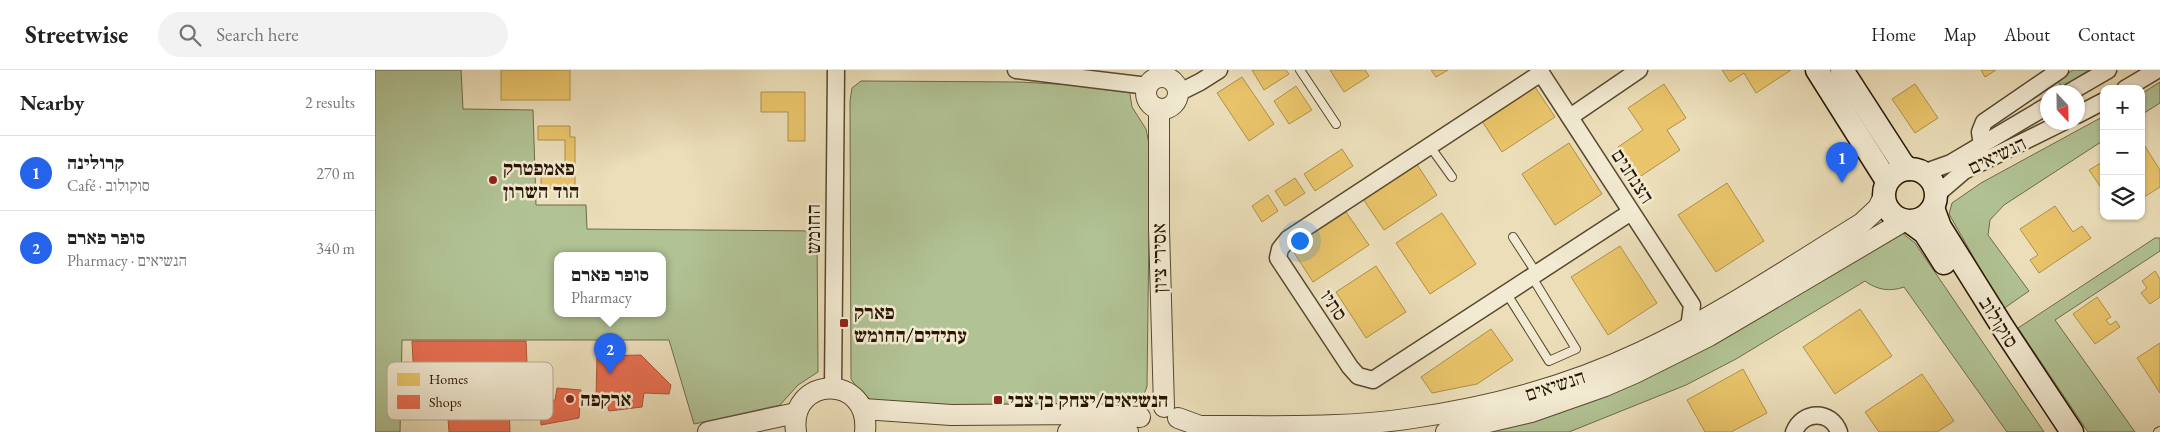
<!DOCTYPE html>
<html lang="en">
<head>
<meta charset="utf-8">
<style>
	:root { --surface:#fff; --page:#f2f2f2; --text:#222; --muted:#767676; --line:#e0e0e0; --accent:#2563eb }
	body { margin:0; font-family:"EB Garamond","Frank Ruhl Libre",serif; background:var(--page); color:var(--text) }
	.controls { position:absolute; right:15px; top:15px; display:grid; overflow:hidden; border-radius:10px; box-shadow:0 1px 4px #0004 }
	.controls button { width:45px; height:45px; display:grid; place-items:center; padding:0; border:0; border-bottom:1px solid var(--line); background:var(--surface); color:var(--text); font:25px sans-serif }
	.compass { position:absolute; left:1665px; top:15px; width:45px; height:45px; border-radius:50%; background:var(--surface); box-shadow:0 1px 4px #0004; rotate:158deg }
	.you { position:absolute; left:924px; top:170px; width:18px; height:18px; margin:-12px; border:4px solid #fff; border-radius:50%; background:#1a73e8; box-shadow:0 0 0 8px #1a73e833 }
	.badge { display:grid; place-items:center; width:32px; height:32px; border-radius:50%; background:var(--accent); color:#fff; font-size:16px; font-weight:700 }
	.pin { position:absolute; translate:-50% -41px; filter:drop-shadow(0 1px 2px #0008) }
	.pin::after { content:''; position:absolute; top:26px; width:18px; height:15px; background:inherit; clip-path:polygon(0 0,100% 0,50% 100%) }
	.popup { position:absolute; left:179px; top:182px; width:112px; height:65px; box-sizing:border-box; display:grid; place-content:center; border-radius:10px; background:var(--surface); filter:drop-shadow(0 1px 4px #0005); font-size:16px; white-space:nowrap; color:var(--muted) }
	.popup b { font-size:19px; color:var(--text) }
	.popup::after { content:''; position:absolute; left:50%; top:100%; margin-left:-10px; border:10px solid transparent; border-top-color:var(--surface) }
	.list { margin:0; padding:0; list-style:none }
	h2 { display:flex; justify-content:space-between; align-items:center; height:65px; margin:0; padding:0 20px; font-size:21px }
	h2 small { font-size:16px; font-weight:400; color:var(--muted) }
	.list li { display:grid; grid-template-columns:32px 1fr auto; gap:15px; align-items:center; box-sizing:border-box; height:75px; padding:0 20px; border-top:1px solid var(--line) }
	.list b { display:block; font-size:19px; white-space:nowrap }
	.list p { margin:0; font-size:16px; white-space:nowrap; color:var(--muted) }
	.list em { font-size:16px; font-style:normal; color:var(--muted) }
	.icon { flex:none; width:28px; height:28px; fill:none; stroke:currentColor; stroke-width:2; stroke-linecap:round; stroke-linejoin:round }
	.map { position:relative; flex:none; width:1785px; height:362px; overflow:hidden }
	header { display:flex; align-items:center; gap:30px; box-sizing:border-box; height:70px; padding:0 25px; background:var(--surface); border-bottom:1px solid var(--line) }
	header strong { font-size:24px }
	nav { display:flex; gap:28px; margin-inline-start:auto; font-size:18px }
	.search { width:350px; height:45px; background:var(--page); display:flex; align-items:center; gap:12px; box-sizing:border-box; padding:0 18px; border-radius:28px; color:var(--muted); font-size:19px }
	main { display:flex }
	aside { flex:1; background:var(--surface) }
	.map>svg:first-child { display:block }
</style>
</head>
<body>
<header>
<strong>Streetwise</strong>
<div class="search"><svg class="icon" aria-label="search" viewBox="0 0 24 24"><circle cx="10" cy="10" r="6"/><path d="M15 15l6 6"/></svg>Search here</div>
<nav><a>Home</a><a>Map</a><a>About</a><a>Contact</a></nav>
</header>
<main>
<aside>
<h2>Nearby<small>2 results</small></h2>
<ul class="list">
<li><span class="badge">1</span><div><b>קרולינה</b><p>Café · סוקולוב</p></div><em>270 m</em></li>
<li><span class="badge">2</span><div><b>סופר פארם</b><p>Pharmacy · הנשיאים</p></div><em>340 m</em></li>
</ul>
</aside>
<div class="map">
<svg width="1785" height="362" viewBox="0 0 1785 362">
	<rect width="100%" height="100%" fill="#ebdeb9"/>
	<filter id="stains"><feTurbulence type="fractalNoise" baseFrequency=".004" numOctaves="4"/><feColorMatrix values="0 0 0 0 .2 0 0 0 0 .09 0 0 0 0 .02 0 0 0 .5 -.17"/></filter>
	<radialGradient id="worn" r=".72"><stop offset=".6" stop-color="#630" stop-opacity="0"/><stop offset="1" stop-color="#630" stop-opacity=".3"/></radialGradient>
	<g fill="#b1c294" stroke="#6c6c4a" fill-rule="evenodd">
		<path d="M0,0H86L88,39L158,40L161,135H211L212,159L442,161L443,302L423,315L405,335L319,354L294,270H27L25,362H0ZM182,185H288V243H182Z"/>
		<polygon points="1698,0 1714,0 1687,17 1682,11"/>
		<path d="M486,11L645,12L754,18L757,37L771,59L775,79L772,316C766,340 741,336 721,338L512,335C494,332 486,324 476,309L475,31L477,18Z"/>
		<polygon points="1785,12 1785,33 1766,45 1766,24"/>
		<polygon points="1729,46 1729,70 1629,135 1615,150 1613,165 1654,221 1628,239 1574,144 1577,133 1606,113"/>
		<path d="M1527,163L1540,173L1669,362H1632L1529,217C1515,222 1502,220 1490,211L1361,289L1311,315L1194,362H1092Z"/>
		<polygon points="1780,168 1785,168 1785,181 1680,250 1760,362 1713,362 1643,258"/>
	</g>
	<g fill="#e9c46a" stroke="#af904a">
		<rect x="126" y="0" width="69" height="30"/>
		<polygon points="877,0 911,0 914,4 889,20"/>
		<polygon points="955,0 990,0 994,6 969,22"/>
		<polygon points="1056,0 1073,0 1061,7"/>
		<polygon points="1347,0 1416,0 1381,23 1369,3 1355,12"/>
		<polygon points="1606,0 1621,0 1610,7"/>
		<polygon points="867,7 899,54 874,71 842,23"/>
		<polygon points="1158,14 1180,47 1127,82 1105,48"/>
		<polygon points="1289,14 1311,48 1292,60 1305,80 1263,108 1243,77 1268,60 1253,38"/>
		<polygon points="1540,14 1563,48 1540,63 1517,29"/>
		<polygon points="921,16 937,40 914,54 899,31"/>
		<polygon points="386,22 430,22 430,71 413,71 413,42 386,42"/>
		<polygon points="163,56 195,56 195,67 200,67 200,118 166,118 166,105 190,105 190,70 163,70"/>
		<polygon points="1766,70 1785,100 1785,117 1766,129"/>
		<polygon points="1194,73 1227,124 1180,155 1147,104"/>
		<polygon points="967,79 978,96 940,121 929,104"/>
		<polygon points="1729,91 1729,122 1714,100"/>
		<polygon points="1041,93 1062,125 1009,160 988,129"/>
		<polygon points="920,108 930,123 910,136 900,121"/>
		<polygon points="1352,113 1389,171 1341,202 1303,145"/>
		<polygon points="893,125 903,141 887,152 877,136"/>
		<polygon points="1680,136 1698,162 1707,156 1716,168 1664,203 1655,190 1663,185 1645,159"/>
		<polygon points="971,142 994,175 938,212 916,178"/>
		<polygon points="1067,143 1101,194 1055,224 1021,173"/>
		<polygon points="1245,176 1282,233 1233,265 1196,207"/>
		<polygon points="1001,196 1031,242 991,268 961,222"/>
		<polygon points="1780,201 1785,209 1785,227 1775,234 1766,223 1772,218 1767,211"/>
		<polygon points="1722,227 1736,247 1731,250 1735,255 1741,251 1745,257 1720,274 1698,244"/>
		<polygon points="1485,239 1517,286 1460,324 1428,277"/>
		<polygon points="1116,259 1138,290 1102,314 1057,323 1046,307"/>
		<polygon points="1785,273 1785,323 1762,288"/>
		<polygon points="1368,299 1392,343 1356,362 1330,362 1312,330"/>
		<polygon points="1547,304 1579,351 1562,362 1504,362 1490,342"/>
	</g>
	<g fill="#e76f51" stroke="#ae5439">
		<polygon points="37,271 151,271 154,335 134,337 135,362 74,362 73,348 63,346 62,326 81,324 82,302 60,301 59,309 39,310"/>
		<polygon points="266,285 296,315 294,324 269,323 267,337 234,341 230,330 221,329 222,286"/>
		<polygon points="182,318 206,320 204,348 166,355 165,332 180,330"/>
	</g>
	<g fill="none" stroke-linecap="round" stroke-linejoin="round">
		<defs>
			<g id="service">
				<polyline points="925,0 961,54"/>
				<polyline points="1054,75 1077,107"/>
				<polyline points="1138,167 1162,204"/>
				<polyline points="1132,224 1174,291 1201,279 1157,207"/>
				<polyline points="1783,362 1785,361"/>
			</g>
			<g id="minor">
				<polyline points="641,0 773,16"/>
				<polyline points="1750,19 1782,0"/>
				<polyline points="1695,22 1733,0"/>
				<polyline points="803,23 825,12 844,0"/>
				<polyline points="1702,45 1729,31"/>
				<polyline points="1195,47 1264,0"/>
				<polyline points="1607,75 1605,62 1609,52 1685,0"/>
				<polyline points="1548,103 1576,93 1672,36"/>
				<polyline points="1561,125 1589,101 1688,52"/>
				<polyline points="1256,142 998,310 983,306 975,297 903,188 905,179 913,169 1166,3 1317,235 1314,258"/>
				<polyline points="458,318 461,0"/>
				<path d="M1419,362C1428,340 1456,340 1464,362"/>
			</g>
			<g id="tertiary">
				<circle cx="787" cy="23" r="16"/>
				<polyline points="784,39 784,159 789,337"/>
				<polyline points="488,339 576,345 717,344 765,347"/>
				<path d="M803,348L825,356H842C907,356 974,358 1038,348C1116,337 1194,316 1266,282C1343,246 1414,198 1487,153L1503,138L1508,128"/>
				<polyline points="333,362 421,343"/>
				<path d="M421,362C413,305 496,303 490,362"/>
				<polyline points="693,362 712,357 738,355 753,362"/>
				<polyline points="1071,362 1156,342 1230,316 1260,303 1334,266 1529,151"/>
			</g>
			<g id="secondary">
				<polyline points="1442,0 1512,111"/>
				<polyline points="1467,0 1527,93 1533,99"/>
				<circle cx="1535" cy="125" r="26"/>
				<polyline points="1558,138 1565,157 1627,256 1697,362"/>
				<polyline points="1535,152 1550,163 1569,193"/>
			</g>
		</defs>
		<use href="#service" stroke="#59482e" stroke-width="10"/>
		<use href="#minor" stroke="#59482e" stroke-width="19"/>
		<use href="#tertiary" stroke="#59482e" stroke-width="22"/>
		<use href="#secondary" stroke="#281600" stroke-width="25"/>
		<use href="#service" stroke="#f2ead2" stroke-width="8"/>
		<use href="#minor" stroke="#f2ead2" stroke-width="16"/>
		<use href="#tertiary" stroke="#f2ead2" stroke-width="20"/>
		<use href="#secondary" stroke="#f2ead2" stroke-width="22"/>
	</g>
	<g fill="#8f2418" stroke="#f2ead2" stroke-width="2">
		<circle cx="118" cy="110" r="5"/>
		<rect x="464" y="248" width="10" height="10" rx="2.5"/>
		<circle cx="195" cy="329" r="5"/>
		<rect x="618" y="325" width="10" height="10" rx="2.5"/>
	</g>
	<g text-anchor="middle" stroke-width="5" stroke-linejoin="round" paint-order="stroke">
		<g font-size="20" fill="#281600" stroke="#f2ead2">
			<text transform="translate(1622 85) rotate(-26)" y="7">הנשיאים</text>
			<text transform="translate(1258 106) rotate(57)" y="7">הצנחנים</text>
			<text transform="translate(438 159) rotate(-90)" y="7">החומש</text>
			<text transform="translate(784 188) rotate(-91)" y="7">אסירי ציון</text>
			<text transform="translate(959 235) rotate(56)" y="7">סתיו</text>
			<text transform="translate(1624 252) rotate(58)" y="7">סוקולוב</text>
			<text transform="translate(1180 315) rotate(-18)" y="7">הנשיאים</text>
		</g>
		<g font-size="20" font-weight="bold" fill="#281600" stroke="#f2ead2" text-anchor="start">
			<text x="128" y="105">פאמפטרק<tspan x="128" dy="23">הוד השרון</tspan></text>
			<text x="479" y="249">פארק<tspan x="479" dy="23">עתידים/החומש</tspan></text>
			<text x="205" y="336">ארקפה</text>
			<text x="633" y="337">הנשיאים/יצחק בן צבי</text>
		</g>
	</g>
	<rect x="12" y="292" width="166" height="58" rx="8" fill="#f2ead2" stroke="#b5aa93" stroke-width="1"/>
	<rect x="22" y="303" width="23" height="13" fill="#e9c46a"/>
	<rect x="22" y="325" width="23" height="14" fill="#e76f51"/>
	<g font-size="14" fill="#281600">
		<text x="54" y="314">Homes</text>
		<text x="54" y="337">Shops</text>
	</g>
	<rect width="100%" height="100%" filter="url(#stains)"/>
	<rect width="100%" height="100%" fill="url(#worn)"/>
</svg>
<div class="controls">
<button>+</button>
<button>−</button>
<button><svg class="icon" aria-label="layers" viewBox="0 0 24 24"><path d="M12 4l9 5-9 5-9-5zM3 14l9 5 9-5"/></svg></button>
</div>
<svg class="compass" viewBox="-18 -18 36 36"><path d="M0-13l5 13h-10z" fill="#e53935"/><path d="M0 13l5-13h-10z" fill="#767676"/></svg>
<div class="you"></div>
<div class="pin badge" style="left:1467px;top:113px">1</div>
<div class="pin badge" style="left:235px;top:304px">2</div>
<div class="popup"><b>סופר פארם</b>Pharmacy</div>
</div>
</main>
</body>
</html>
